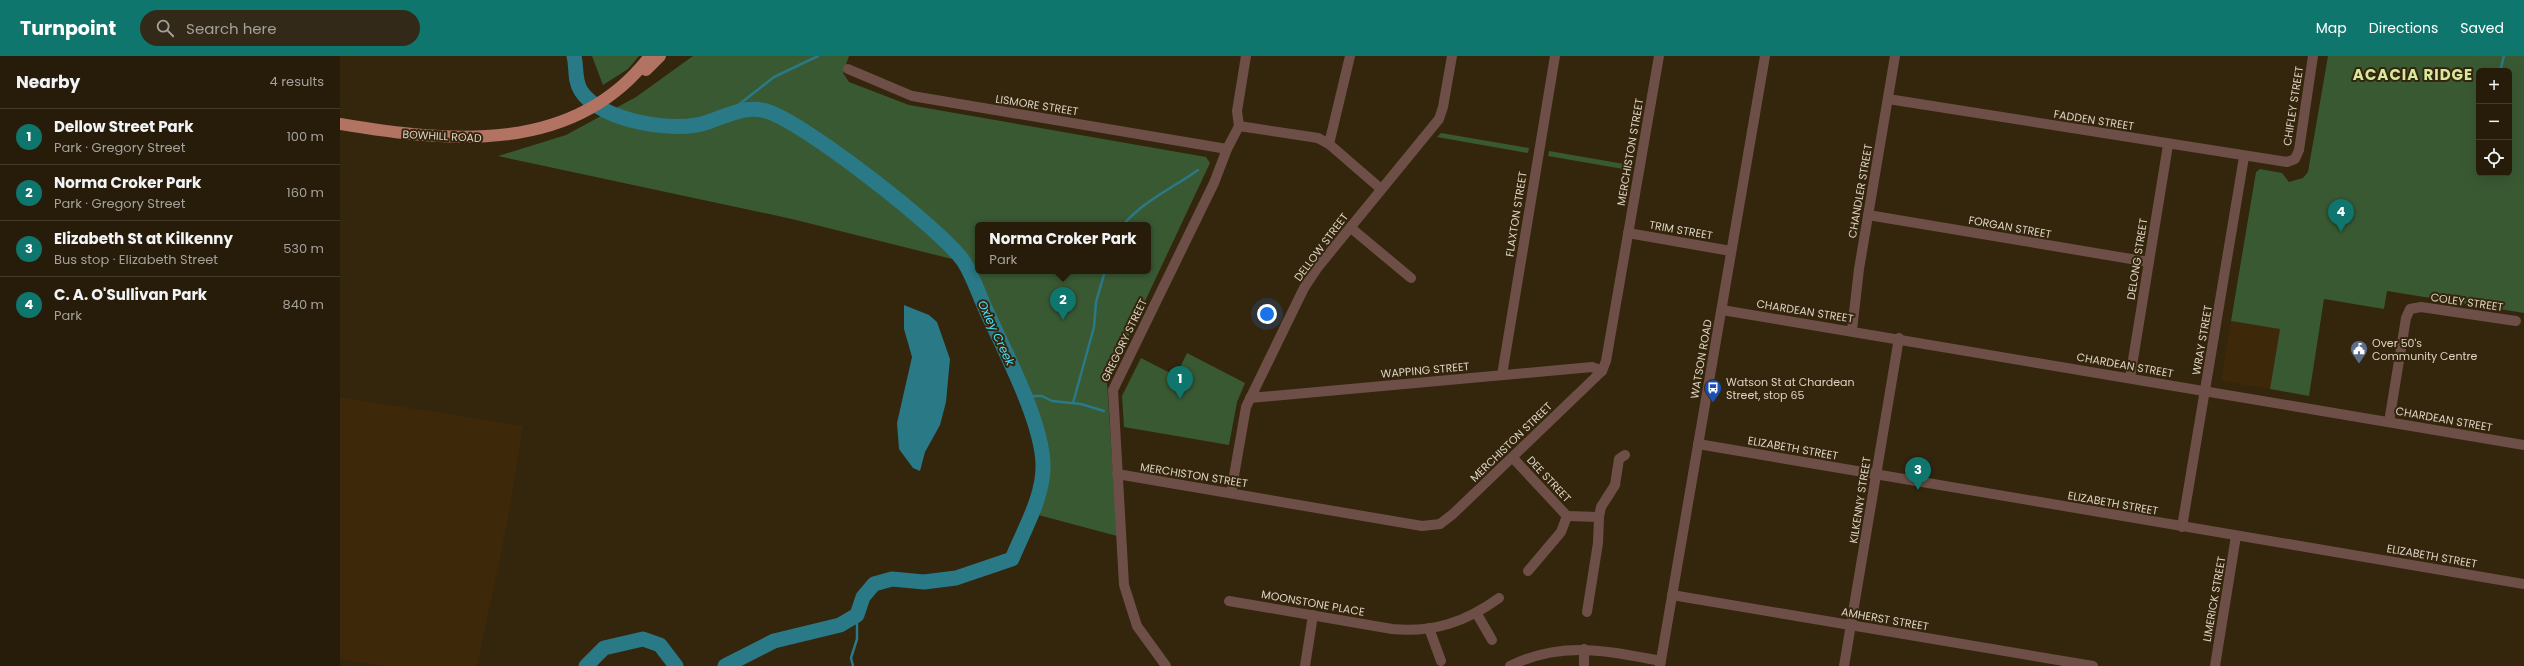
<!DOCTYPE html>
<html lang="en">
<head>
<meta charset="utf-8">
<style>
	:root { --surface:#271c0a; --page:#332918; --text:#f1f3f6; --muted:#a4a19c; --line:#433a2b; --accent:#0f766e }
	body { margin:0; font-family:Poppins,sans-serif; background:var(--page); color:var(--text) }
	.controls { position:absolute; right:12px; top:12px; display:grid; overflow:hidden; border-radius:6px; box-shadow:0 4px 16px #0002 }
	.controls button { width:36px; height:36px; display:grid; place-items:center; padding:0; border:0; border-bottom:1px solid var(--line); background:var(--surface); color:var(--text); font:20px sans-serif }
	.you { position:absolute; left:927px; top:258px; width:14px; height:14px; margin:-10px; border:3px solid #fff; border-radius:50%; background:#1a73e8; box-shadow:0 0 0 6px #1a73e833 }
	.badge { display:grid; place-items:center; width:26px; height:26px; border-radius:50%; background:var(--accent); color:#fff; font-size:13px; font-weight:700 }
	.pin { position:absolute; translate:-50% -33px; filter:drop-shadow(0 1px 2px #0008) }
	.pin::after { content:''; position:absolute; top:21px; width:14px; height:12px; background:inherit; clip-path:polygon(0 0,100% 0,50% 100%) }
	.popup { position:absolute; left:635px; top:166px; width:176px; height:52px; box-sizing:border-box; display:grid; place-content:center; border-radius:6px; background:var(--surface); filter:drop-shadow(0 1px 3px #0005); font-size:13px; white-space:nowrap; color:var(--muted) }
	.popup b { font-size:15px; color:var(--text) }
	.popup::after { content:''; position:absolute; left:50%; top:100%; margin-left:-8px; border:8px solid transparent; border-top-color:var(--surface) }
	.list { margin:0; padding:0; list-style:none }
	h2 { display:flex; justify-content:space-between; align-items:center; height:52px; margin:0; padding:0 16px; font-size:17px }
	h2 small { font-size:13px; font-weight:400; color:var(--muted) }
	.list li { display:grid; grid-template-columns:26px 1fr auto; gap:12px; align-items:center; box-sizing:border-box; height:56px; padding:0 16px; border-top:1px solid var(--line) }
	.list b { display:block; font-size:15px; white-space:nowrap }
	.list p { margin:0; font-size:13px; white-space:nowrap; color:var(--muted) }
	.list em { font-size:13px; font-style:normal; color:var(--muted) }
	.icon { flex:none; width:22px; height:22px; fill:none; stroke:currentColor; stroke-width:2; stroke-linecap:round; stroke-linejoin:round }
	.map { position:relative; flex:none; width:2184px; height:610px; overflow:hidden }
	header { display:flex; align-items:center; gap:24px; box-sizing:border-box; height:56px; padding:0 20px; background:var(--accent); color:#fff }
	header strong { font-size:19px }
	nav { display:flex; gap:22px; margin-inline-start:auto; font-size:14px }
	.search { width:280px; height:36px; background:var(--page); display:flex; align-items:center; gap:10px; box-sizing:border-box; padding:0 14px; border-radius:22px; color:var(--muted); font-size:15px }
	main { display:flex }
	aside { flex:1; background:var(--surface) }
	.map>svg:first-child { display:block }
</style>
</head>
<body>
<header>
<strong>Turnpoint</strong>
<div class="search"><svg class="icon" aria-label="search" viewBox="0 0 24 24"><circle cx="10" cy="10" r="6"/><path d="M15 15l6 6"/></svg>Search here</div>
<nav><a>Map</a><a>Directions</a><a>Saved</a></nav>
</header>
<main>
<aside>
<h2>Nearby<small>4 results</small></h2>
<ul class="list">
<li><span class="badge">1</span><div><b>Dellow Street Park</b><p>Park · Gregory Street</p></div><em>100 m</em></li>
<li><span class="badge">2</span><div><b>Norma Croker Park</b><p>Park · Gregory Street</p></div><em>160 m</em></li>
<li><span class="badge">3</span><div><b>Elizabeth St at Kilkenny</b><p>Bus stop · Elizabeth Street</p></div><em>530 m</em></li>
<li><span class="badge">4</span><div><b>C. A. O'Sullivan Park</b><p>Park</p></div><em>840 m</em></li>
</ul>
</aside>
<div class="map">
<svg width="2184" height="610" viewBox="0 0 2184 610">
	<rect width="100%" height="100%" fill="#34250d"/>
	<g fill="#3d2909">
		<polygon points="1891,265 1940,273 1930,333 1881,325"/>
		<polygon points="0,341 183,370 167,469 137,610 43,610 0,603"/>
	</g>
	<g fill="#395933" fill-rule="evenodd">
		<polygon points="252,0 299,0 288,13 263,29"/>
		<path d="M353,0H509L503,17L509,26L569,49L866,101L870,107L767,326L777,480L691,457L702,432L703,407L698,379L680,328L624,206L452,163L158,100L226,79L296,41ZM638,169H808V215H638Z"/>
		<path d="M1988,0H2184V257L2047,235L2044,253L1984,243L1969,340L1930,333L1940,273L1891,265L1916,116L1920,113L1942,117L1949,126L1963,122L1968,116ZM2139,15H2169V117H2139Z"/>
		<polygon points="1101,77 1189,92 1188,97 1097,81"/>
		<polygon points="1209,95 1290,109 1289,114 1208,100"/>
		<polygon points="847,297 905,327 897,346 889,389 784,371 782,340 801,302 836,320"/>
	</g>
	<polygon fill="#297987" points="564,249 589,259 597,266 610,303 606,346 600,369 585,396 580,415 573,412 559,393 557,367 572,301 564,273"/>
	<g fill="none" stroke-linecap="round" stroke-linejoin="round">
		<g stroke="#297987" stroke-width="2.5">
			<polyline points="2160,15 2164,0"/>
			<polyline points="388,57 434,21 478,0"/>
			<path d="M783,169C803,145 833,132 858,114"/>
			<polyline points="684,340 702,340 712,345 741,348 764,355"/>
			<polyline points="733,347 754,271 756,246 765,215"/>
			<polyline points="513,610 511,602 517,583 517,559"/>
		</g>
		<g stroke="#297987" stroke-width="15">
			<path d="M234,0C237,12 234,24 241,35C260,65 337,78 368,66C387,60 405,49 426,55C461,64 604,175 624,206C633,220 639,239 646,254C664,294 702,365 703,408C704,441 684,473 672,503L616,522L584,526L552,523L534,528L523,541L517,559L500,569L434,585L385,610"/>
			<polyline points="246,610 264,592 303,583 320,589 336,610"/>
		</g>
		<g stroke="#6e4f47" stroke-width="10">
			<polyline points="508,13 572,40 887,93"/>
			<polyline points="1548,43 1947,106 1955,103 1959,94 1973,0"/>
			<polyline points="899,70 978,82 989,88 1041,133"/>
			<polyline points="989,88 1010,0"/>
			<polyline points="1528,159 1809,206"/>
			<polyline points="1011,172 1071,222"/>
			<polyline points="1288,177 1391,195"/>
			<polyline points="1382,254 2184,389"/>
			<polyline points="1512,274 1519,213 1555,0"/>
			<polyline points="1162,319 1215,0"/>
			<polyline points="1790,322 1828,89"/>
			<polyline points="910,342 1252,311 1262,315"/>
			<polyline points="2049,366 2066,262 2070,253 2081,251 2176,265"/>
			<polyline points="1358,388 2184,528"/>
			<polyline points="1173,402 1227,460"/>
			<polyline points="777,418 1082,470 1100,468 1113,458 1262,315 1266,305 1319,0"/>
			<polyline points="891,437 906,351 964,232 978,211 1099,63 1103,51 1112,0"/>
			<polyline points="1227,460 1259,461 1261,451 1275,429 1279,403 1285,399"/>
			<polyline points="1842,471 1904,101"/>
			<polyline points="1188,515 1221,476 1227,460"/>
			<polyline points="1332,539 1753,610"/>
			<path d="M889,545L1052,573C1093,577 1126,566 1159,542"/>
			<polyline points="1247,556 1258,487 1259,461"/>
			<polyline points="1137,558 1152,584"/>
			<polyline points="1089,572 1101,605"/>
			<polyline points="1244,593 1244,610"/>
			<polyline points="826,610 797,570 784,529 773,334 874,127 887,93 899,70 897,55 906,0"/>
			<polyline points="965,610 973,559"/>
			<path d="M1170,610C1222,584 1267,595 1321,605"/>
			<polyline points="1320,610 1425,0"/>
			<polyline points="1504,610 1559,282"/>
			<polyline points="1875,610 1896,480"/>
		</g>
		<g stroke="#b27363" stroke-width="12">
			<polyline points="306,14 320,0"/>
			<path d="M0,68C108,86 234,100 310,0"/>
		</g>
	</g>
	<defs>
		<symbol id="civic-pin" viewBox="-11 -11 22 30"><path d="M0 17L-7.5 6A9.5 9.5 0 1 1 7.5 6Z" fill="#5c6f8a" stroke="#34250d"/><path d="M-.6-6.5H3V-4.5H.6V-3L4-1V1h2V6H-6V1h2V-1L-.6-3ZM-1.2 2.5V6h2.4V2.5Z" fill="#fff"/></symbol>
		<symbol id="bus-pin" viewBox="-11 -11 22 30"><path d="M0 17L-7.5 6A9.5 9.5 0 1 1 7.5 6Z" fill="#1a4fb4" stroke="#34250d"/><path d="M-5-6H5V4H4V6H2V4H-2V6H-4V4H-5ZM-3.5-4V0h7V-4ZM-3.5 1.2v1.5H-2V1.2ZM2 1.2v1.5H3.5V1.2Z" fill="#fff"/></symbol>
	</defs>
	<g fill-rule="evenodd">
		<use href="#civic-pin" x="2009" y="283" width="20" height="27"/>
		<use href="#bus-pin" x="1363" y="322" width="20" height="27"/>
	</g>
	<g text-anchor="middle" stroke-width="4" stroke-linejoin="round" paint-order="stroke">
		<g font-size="11" fill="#ddd3c5" stroke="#34250d">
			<text transform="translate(697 49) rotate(9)" y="4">LISMORE STREET</text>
			<text transform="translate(1953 50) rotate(-81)" y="4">CHIFLEY STREET</text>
			<text transform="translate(1754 64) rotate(9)" y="4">FADDEN STREET</text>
			<text transform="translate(102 80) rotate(3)" y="4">BOWHILL ROAD</text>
			<text transform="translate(1290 96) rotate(-80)" y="4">MERCHISTON STREET</text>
			<text transform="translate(1520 135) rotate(-80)" y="4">CHANDLER STREET</text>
			<text transform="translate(1176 158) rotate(-81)" y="4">FLAXTON STREET</text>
			<text transform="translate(1670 171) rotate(10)" y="4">FORGAN STREET</text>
			<text transform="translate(1341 174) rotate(10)" y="4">TRIM STREET</text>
			<text transform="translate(981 191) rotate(-53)" y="4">DELLOW STREET</text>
			<text transform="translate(1797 203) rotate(-81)" y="4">DELONG STREET</text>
			<text transform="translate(2127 246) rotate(8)" y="4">COLEY STREET</text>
			<text transform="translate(1465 255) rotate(9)" y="4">CHARDEAN STREET</text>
			<text transform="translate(784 284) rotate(-64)" y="4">GREGORY STREET</text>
			<text transform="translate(1862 284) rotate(-80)" y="4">WRAY STREET</text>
			<text transform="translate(1361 303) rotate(-80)" y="4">WATSON ROAD</text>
			<text transform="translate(1785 309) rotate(10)" y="4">CHARDEAN STREET</text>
			<text transform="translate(1085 314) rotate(-5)" y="4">WAPPING STREET</text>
			<text transform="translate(2104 363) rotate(10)" y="4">CHARDEAN STREET</text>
			<text transform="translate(1171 386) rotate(-44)" y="4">MERCHISTON STREET</text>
			<text transform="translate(1453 392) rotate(10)" y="4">ELIZABETH STREET</text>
			<text transform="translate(854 419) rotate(9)" y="4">MERCHISTON STREET</text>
			<text transform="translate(1209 423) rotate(47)" y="4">DEE STREET</text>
			<text transform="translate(1520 444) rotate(-81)" y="4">KILKENNY STREET</text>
			<text transform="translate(1773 447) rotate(10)" y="4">ELIZABETH STREET</text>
			<text transform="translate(2092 500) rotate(10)" y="4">ELIZABETH STREET</text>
			<text transform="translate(1874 543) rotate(-80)" y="4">LIMERICK STREET</text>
			<text transform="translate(973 547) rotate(10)" y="4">MOONSTONE PLACE</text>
			<text transform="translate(1545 563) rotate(10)" y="4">AMHERST STREET</text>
		</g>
		<g font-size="11" fill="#ddd3c5" stroke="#34250d" text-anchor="start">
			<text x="2032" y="291">Over 50's<tspan x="2032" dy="13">Community Centre</tspan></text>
			<text x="1386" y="330">Watson St at Chardean<tspan x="1386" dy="13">Street, stop 65</tspan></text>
		</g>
		<g font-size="12" font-style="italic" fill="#49dff9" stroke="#34250d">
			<text transform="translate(656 277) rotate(65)" y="4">Oxley Creek</text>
		</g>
		<g font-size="15" font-weight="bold" letter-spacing="1" fill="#d8e99d" stroke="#34250d">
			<text x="2073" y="24">ACACIA RIDGE</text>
		</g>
	</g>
</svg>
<div class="controls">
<button>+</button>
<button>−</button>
<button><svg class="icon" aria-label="locate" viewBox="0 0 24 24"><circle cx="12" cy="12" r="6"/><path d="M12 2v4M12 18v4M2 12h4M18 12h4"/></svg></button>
</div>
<div class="you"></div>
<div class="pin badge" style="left:840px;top:343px">1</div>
<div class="pin badge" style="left:723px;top:264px">2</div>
<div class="popup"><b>Norma Croker Park</b>Park</div>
<div class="pin badge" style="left:1578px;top:434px">3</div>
<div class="pin badge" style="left:2001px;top:176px">4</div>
</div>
</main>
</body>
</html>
